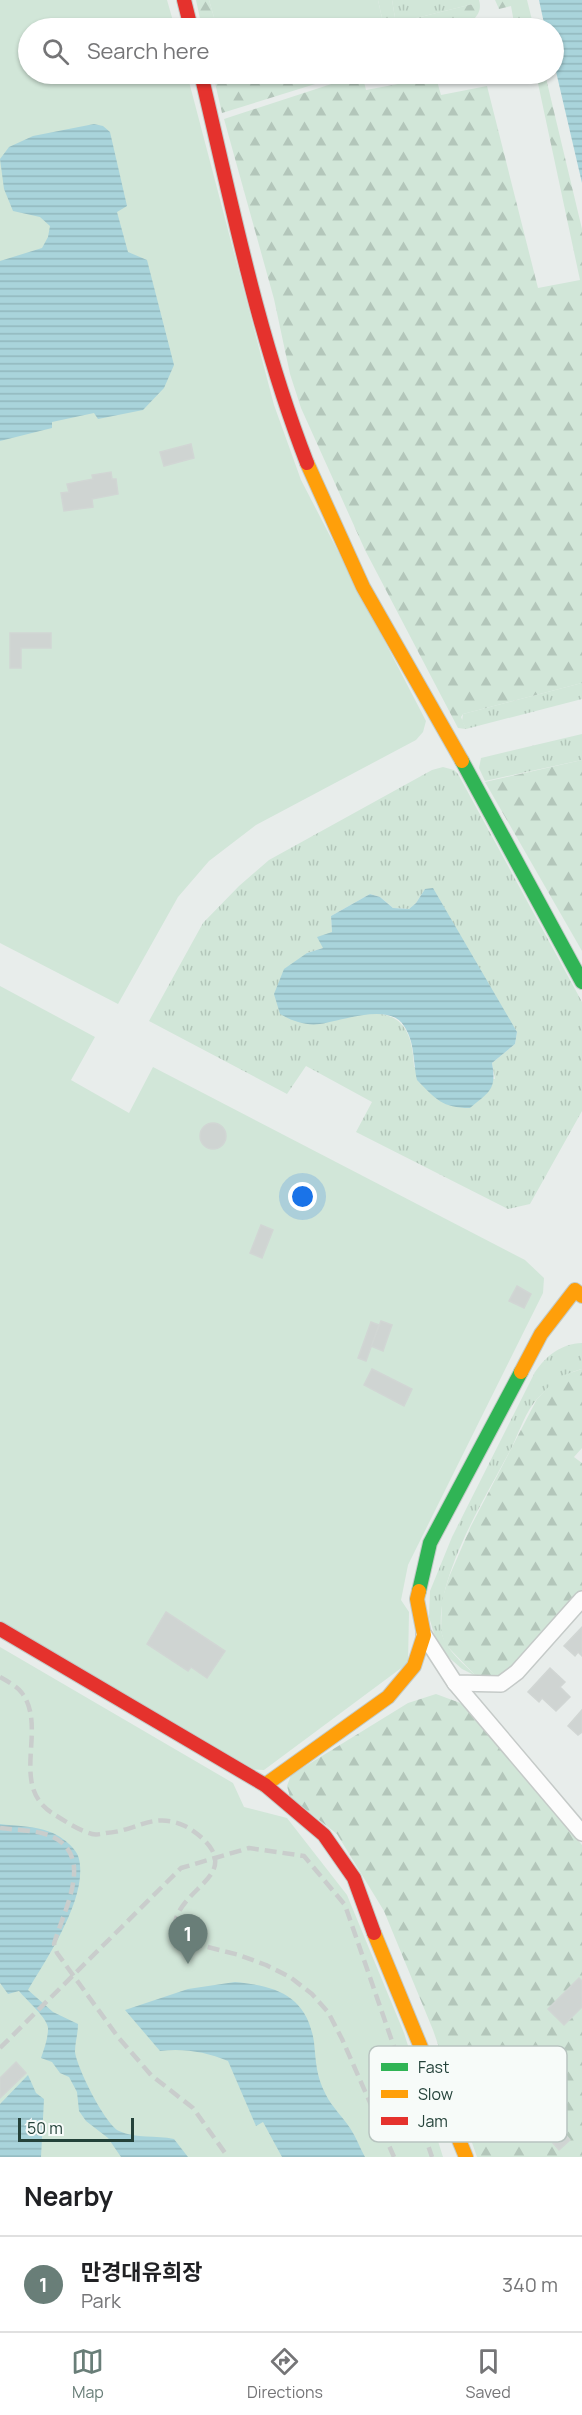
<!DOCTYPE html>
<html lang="en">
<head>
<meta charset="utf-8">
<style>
	:root { --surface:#fff; --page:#f2f2f2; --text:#202124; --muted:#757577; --line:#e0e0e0; --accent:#697e78 }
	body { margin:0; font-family:Manrope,"Noto Sans KR",sans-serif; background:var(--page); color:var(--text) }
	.scale { position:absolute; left:18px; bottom:15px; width:116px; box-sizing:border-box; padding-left:6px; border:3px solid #24423a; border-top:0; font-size:16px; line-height:21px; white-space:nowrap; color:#24423a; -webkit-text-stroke:4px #f7fbf9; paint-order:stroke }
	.you { position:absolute; left:303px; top:1197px; width:21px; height:21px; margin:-15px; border:4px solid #fff; border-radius:50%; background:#1a73e8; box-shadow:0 0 0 9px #1a73e833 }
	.badge { display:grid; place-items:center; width:39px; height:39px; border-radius:50%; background:var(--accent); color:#fff; font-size:20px; font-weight:700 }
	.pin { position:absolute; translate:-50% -50px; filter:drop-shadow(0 2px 3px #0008) }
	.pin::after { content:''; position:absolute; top:32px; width:21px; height:18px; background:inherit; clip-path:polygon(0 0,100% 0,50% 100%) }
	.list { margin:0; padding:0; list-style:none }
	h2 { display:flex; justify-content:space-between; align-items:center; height:78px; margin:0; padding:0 24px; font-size:26px }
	h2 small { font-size:20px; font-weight:400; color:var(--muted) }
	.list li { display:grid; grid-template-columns:39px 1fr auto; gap:18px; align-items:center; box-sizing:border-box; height:96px; padding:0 24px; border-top:2px solid var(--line) }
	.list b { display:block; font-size:22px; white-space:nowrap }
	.list p { margin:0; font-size:20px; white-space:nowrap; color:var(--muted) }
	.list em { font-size:20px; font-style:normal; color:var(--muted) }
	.icon { flex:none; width:33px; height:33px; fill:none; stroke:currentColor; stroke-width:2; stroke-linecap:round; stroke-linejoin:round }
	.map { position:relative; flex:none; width:582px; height:2157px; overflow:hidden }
	.search { position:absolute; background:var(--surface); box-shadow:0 2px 4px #0004; left:18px; right:18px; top:18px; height:66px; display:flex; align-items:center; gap:15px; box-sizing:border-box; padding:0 21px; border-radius:33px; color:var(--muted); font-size:22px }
	.sheet { height:174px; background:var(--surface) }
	nav { display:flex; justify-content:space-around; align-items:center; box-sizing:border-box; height:84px; border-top:2px solid var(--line); background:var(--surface); font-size:16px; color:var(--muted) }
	nav a { display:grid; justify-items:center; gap:3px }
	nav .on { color:var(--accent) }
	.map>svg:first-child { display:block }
</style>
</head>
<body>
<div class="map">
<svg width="582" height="2157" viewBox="0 0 582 2157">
	<defs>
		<pattern id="grass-tufts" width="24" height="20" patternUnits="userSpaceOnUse" patternTransform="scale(1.5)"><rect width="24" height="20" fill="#d1e6d8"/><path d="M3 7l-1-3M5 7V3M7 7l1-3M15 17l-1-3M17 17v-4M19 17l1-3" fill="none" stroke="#b3c6ba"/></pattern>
		<pattern id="forest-firs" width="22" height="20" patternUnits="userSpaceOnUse" patternTransform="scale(1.5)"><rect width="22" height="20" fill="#d1e6d8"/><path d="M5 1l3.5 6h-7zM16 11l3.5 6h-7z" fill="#b3c6ba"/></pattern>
		<pattern id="water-rules" width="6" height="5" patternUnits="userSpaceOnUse" patternTransform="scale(1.5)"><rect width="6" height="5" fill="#a9d4db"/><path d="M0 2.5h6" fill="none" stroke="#91b7bd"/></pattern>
	</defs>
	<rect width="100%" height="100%" fill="#e8edeb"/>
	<g fill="url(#grass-tufts)" fill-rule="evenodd">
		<polygon points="392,0 473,0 473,4 404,21 401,28 378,28 396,24"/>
		<polygon points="582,683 582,699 466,729 462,721 463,714"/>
		<polygon points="582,734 582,760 485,781 479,768 481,758"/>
		<path d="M443,767L454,770L458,774L582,1002V1111L530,1204L508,1209L356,1132L372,1102L306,1066L287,1094L149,1021L203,923L239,886L269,860L432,770ZM425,889L517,1032L515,1044L492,1063L495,1079L414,1067C412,999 370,1010 319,1024L307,953L323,948L332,932L331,916L370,894L380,897L393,908L409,909L416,903Z"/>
		<path d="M582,1343V1369C567,1372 548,1387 537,1399C526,1411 519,1432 512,1447C486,1497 437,1573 441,1629C443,1648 463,1663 476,1676L462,1669L445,1654L435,1637L429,1617L430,1591L452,1537L535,1372C547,1355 561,1344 582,1343Z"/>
	</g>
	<g fill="url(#forest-firs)">
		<polygon points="196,0 209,0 217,28 202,28"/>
		<polygon points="378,0 392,0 396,24 378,28 335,28 382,18"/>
		<path d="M473,0H479C481,7 480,12 475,18L426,28H411L404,21L473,4Z"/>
		<polygon points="495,0 527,0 534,28 515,28 511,6 499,9"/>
		<polygon points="213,74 340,74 341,76 222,113"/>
		<polygon points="362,74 366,90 398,84 396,74 435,74 441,95 487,86 538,288 580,280 536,74 545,74 582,229 582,683 463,714 461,717 466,729 458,728 365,550 301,408 290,374 274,299 224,119"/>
		<polygon points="582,760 582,951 485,782"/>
		<polygon points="582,1369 582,1448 574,1457 582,1463 582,1592 547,1631 501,1676 491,1679 476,1676 445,1644 441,1631 442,1600 449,1577 471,1526 537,1399 558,1377"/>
		<polygon points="436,1694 463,1704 582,1845 582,2157 477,2157 433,2030 384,1911 337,1834 290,1797 287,1786 291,1775 322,1756 408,1703"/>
	</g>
	<g fill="#d1e6d8">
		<polygon points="0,0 167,0 175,28 28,28 28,74 187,74 274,405 301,480 426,721 423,732 416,740 256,825 209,861 178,897 118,1004 0,943"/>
		<polygon points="209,0 378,0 382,18 335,28 217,28"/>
		<polygon points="0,986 95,1037 71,1080 129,1113 153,1067 525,1260 544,1278 543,1293 408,1565 401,1600 409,1612 408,1663 264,1770 244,1769 0,1621"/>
		<polygon points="0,1647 233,1783 244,1807 287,1818 347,1895 404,2033 443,2157 0,2157"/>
	</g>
	<g fill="url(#water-rules)">
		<polygon points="539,0 582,0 582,183 554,63 554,28 545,28"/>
		<polygon points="94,124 103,126 110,132 127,206 117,212 128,252 147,260 174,365 164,388 143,410 98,419 94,413 52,422 52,428 0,441 0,261 42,248 48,237 50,226 40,217 13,211 4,189 0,159 9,147 33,136"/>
		<path d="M433,888L517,1032L515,1044L492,1063C497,1090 489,1092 470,1108C442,1108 436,1099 417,1080C413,1061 415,1042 404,1026C390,1002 341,1021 320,1024C306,1026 292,1021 280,1014L274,994L284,969L307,953L323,948L317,937L332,932L331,916L370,894L380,897L393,908L409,909L416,903L425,889Z"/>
		<path d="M0,1824C15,1826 36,1826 50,1832C61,1836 77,1848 79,1859C88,1898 47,1958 28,1990L53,2012L78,2024C78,2034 75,2042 75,2052C77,2068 105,2124 119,2131C136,2139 156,2135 174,2139L188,2157H121L108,2138L86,2121L79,2111L77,2092L69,2077L60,2073L52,2062L41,2058C44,2049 48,2039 48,2029C49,2019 26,2000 19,1991L8,1994L0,1983Z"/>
		<path d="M235,1982C277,1986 307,1996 314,2042C316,2062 316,2076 326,2095C332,2107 343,2117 350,2128C356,2137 360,2148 365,2157H282L263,2122L256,2126L228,2061C206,2052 184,2048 160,2051L125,2010L188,1989Z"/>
		<polygon points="28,2075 36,2093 44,2099 41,2157 0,2157 0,2104"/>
	</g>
	<g fill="#cfd4d2" stroke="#d1d6d4" stroke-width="1.5">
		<polygon points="191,444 194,458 164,466 160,452"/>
		<polygon points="111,472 112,479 116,479 118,494 92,499 93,507 64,511 61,493 69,492 67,484 93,479 92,475"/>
		<polygon points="10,633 51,633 51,648 21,648 21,668 10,668"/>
		<circle cx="213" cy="1136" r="13"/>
		<polygon points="261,1225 273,1230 262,1258 250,1253"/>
		<polygon points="517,1286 531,1294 524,1308 509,1301"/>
		<polygon points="381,1321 392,1325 383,1351 371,1346"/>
		<polygon points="371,1322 379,1325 366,1361 358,1358"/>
		<polygon points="372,1369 412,1389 404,1406 364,1385"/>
		<polygon points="166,1612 225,1651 207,1678 191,1667 188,1671 147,1644"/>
		<polygon points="582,1627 582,1656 578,1652 575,1656 564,1646"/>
		<polygon points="550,1668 565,1682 560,1687 570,1697 556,1711 542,1698 539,1702 528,1692"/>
		<polygon points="582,1710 582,1732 578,1735 568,1726"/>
		<polygon points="579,1978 582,1981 582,2007 564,2025 548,2009"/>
		<polygon points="16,2062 26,2073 0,2098 0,2078"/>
		<polygon points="564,2133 570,2140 559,2150 553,2143"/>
	</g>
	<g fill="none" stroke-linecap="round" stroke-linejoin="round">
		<defs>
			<g id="street">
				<polyline points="424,1635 455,1683 501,1684 517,1672 582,1599"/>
				<polyline points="455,1683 582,1833"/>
			</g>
			<g id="fast">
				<polyline points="462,761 582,982"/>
				<polyline points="419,1591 430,1543 521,1372"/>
			</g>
			<g id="slow">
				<polyline points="307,463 363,587 462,761"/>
				<polyline points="521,1372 541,1334 575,1290 582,1296"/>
				<polyline points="265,1785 388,1697 414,1666 424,1635 417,1599 419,1591"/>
				<polyline points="374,1933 466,2157"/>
			</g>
			<g id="jam">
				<polyline points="184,0 191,28"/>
				<path d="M201,74C232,205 258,337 307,463"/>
				<polyline points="0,1629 265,1785 324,1835 354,1878 374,1933"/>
			</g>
		</defs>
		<use href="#street" stroke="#c5cac8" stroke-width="18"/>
		<use href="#fast" stroke="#c3cbc8" stroke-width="16"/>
		<use href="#slow" stroke="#c3cbc8" stroke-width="16"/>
		<use href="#jam" stroke="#c3cbc8" stroke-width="16"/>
		<use href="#street" stroke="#fcfcfc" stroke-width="15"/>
		<use href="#fast" stroke="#30b455" stroke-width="14"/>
		<use href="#slow" stroke="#ff9f0a" stroke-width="14"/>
		<use href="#jam" stroke="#e5322d" stroke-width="14"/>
		<g stroke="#c9cdcc" stroke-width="4.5" stroke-dasharray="12 6" stroke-linecap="butt">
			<path d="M0,1677C7,1681 18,1687 22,1693C48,1728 9,1785 52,1813C63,1820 80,1831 92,1834C96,1835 102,1834 106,1833C137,1831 153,1811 185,1826C195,1831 207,1841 212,1850C229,1881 174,1892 174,1931L179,1938L188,1942L239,1955L266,1965L290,1977L312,1994L328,2012L342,2039L394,2157"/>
			<path d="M0,1828C16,1830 36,1830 51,1836C96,1856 63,1911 54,1944L57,1953L118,2037L151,2075L193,2108L228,2157"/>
			<polyline points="0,2048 181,1868 249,1848 304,1856 345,1905 432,2157"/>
		</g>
	</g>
	<rect x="369" y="2046" width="198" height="96" rx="9" fill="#f7fbf9" stroke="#b8c4c0" stroke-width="1.5"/>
	<rect x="381" y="2063" width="27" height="8" fill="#30b455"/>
	<rect x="381" y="2090" width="27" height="8" fill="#ff9f0a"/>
	<rect x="381" y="2117" width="27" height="8" fill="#e5322d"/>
	<g font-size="16" fill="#24423a">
		<text x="418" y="2073">Fast</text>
		<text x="418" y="2100">Slow</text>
		<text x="418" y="2127">Jam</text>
	</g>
</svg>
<div class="scale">50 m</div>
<div class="you"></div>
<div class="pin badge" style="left:188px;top:1964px">1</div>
<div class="search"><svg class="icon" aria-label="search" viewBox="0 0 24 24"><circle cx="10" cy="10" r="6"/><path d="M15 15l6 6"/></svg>Search here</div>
</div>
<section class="sheet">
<h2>Nearby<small></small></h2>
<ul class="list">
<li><span class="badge">1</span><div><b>만경대유희장</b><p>Park</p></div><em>340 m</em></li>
</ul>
</section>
<nav>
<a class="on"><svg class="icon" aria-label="map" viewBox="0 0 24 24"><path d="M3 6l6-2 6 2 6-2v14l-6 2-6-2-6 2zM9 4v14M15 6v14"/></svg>Map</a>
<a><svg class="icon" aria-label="directions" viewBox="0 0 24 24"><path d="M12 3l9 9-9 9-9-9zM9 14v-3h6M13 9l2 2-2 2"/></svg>Directions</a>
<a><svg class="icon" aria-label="saved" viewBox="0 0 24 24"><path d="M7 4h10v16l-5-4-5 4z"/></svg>Saved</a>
</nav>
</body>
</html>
